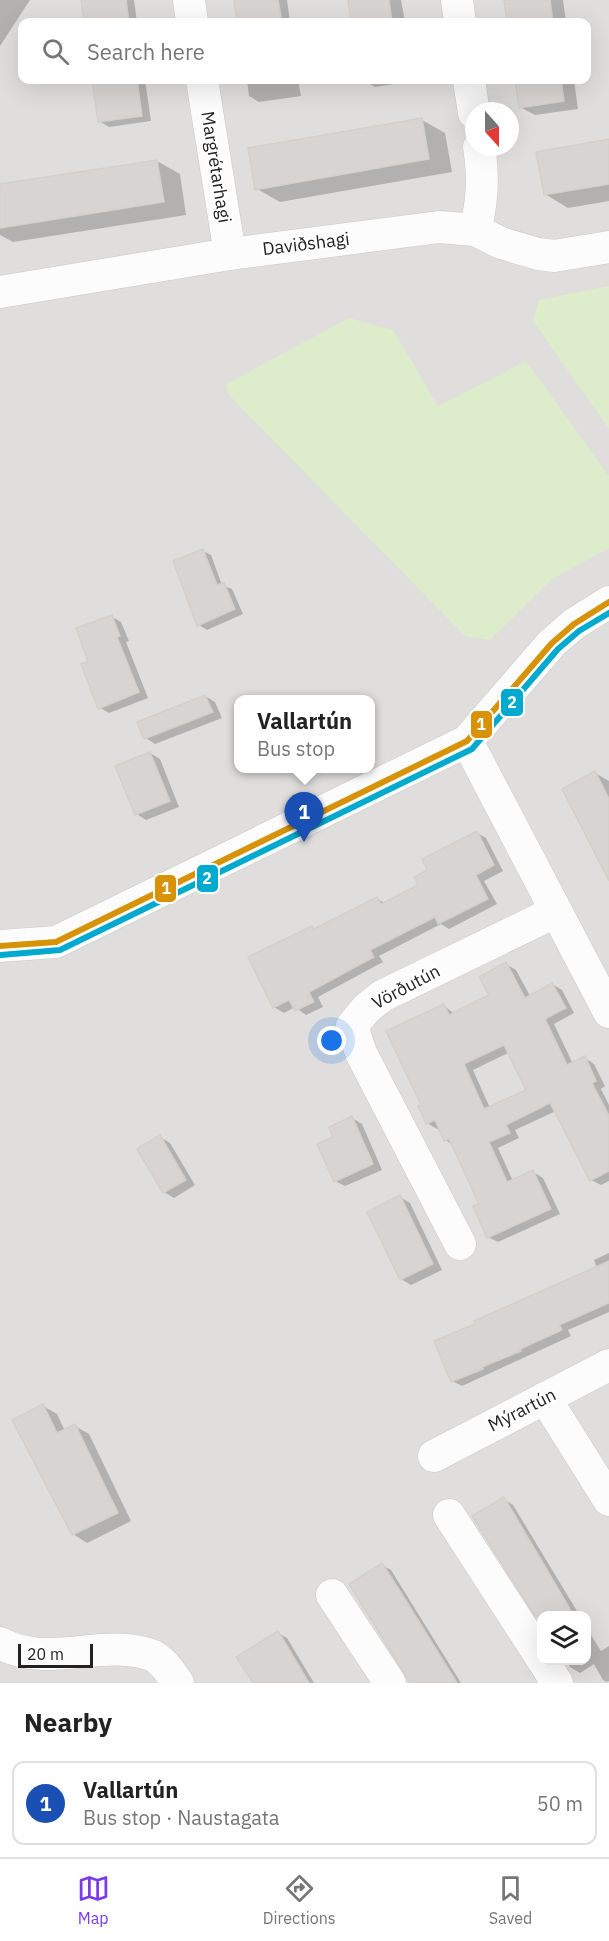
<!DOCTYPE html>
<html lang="en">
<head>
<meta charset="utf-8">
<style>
	:root { --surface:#fff; --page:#f2f2f2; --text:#222; --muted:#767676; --line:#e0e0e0; --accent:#7c3aed }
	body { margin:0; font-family:"IBM Plex Sans",sans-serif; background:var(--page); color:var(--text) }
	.controls { position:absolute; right:18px; bottom:18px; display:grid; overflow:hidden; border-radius:12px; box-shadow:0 6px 24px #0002 }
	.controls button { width:54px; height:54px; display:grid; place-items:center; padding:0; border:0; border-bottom:2px solid var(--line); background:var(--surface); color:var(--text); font:30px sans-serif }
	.compass { position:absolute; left:465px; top:102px; width:54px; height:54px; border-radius:50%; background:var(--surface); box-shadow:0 6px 24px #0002; rotate:159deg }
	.scale { position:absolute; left:18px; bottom:15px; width:75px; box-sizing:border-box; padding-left:6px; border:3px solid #222; border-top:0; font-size:16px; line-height:21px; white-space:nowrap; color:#222; -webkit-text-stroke:4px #fff; paint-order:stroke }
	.you { position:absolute; left:332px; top:1041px; width:21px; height:21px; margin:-15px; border:4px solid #fff; border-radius:50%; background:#1a73e8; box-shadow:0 0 0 9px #1a73e833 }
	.badge { display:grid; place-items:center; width:39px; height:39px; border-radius:50%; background:var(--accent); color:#fff; font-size:20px; font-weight:700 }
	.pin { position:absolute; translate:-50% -50px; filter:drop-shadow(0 2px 3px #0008) }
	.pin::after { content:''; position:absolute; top:32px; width:21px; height:18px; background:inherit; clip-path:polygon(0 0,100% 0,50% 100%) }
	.popup { position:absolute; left:234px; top:695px; width:141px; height:78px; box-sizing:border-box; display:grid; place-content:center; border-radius:12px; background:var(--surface); filter:drop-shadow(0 2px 4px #0005); font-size:20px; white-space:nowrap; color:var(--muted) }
	.popup b { font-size:22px; color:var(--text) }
	.popup::after { content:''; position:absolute; left:50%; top:100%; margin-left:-12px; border:12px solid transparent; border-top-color:var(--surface) }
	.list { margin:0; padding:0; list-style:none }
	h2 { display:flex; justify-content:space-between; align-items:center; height:78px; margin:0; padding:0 24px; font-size:26px }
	h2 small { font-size:20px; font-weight:400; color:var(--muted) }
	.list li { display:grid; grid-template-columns:39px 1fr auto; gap:18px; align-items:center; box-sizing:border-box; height:84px; margin:0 12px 12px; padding:0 12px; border:2px solid var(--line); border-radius:12px }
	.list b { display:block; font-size:22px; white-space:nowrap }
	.list p { margin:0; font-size:20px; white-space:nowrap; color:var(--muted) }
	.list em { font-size:20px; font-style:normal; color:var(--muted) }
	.icon { flex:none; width:33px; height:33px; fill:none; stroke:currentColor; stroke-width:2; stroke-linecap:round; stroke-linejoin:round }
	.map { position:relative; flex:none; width:609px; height:1683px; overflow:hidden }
	.search { position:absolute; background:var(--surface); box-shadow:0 6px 24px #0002; left:18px; right:18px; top:18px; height:66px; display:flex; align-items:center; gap:15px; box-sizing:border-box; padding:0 21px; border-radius:12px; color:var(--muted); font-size:22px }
	.sheet { height:174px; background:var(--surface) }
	nav { display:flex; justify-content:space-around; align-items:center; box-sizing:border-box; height:84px; border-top:2px solid var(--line); background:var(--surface); font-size:16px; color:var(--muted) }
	nav a { display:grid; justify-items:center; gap:3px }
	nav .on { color:var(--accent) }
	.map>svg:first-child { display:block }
</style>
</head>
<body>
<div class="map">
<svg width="609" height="1683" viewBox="0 0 609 1683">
	<rect width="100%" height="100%" fill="#f0eeeb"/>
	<path fill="#dfdedc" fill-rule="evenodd" d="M0,0H609V1683H0ZM22,22H586V80H22ZM474,111H510V147H474ZM238,700H370V768H238ZM542,1616H586V1660H542Z"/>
	<g fill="#ddeccb">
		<polygon points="609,286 609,429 533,321 539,300"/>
		<polygon points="349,318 393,330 438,406 526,361 609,476 609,548 552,579 490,640 465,636 228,394 226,384"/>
	</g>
	<g fill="#0003" fill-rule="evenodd">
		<polygon points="0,0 30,0 0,46"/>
		<polygon points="82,0 134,0 137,22 85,22"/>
		<polygon points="235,0 287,0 290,22 239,22"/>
		<polygon points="349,0 401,0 405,22 353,22"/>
		<polygon points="505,0 563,0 566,22 509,22"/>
		<polygon points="93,80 145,80 151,121 109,127 99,121"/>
		<polygon points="247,80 298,80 301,96 259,102 249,96"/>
		<polygon points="363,80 413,80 414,81 375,87"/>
		<polygon points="517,80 574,80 578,109 535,115 520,107"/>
		<polygon points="422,120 445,133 452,172 280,202 257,189"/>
		<polygon points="609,141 609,201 568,208 545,194"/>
		<polygon points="157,161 180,174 186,215 13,242 0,235 0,186"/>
		<polygon points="203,551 211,555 222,585 232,589 243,614 207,630 199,625"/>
		<polygon points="111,616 121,622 129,641 126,642 148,698 109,713 100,708 90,662"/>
		<polygon points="205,696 215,702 222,718 155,744 146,738 139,723"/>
		<polygon points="150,753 160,759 179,807 146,820 137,814 117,767"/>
		<polygon points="595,773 609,781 609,873"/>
		<polygon points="477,833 486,838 503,871 484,881 497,904 449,929 441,924 379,956 383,962 318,997 323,1007 306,1015 295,1007 284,1013 274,1007 312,927 317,930 377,899 385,903 420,885 429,871"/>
		<path d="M506,964L516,970L530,996L552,984L562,990L574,1013L554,1024L573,1064L585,1058L594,1064L605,1086L601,1089L609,1105V1181L601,1185L591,1180L556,1111L515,1130L519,1138L498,1148L513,1181L533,1172L543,1178L560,1214L498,1242L488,1237L481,1204L454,1145L445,1140L440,1128L437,1129L427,1123L423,1106L444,1006L455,1014L491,995ZM510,1052L528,1091L490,1108L473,1070Z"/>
		<polygon points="352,1118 362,1124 382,1170 345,1186 335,1181 335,1137"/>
		<polygon points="160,1137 170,1143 195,1185 174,1198 164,1192"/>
		<polygon points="400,1197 410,1203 442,1270 411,1285 401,1279"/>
		<polygon points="609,1253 609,1312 568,1330 571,1336 462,1386 452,1381 477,1325 597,1268 594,1260"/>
		<polygon points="43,1406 57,1414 65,1431 75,1426 89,1434 131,1521 87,1543 73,1534"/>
		<polygon points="504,1499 513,1505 580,1616 542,1616 542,1622 475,1517"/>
		<polygon points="382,1565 391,1570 461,1683 412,1683"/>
		<polygon points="586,1627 601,1651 609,1646 609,1681 607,1682 603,1680 594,1664 580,1673 570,1667 566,1660 586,1660"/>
		<polygon points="278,1633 287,1638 314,1683 254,1683"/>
	</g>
	<g fill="#d7d4d2" stroke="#d3d0cc" stroke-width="1.5" fill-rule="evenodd">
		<polygon points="81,0 126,0 129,22 84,22"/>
		<polygon points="234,0 278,0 282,22 237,22"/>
		<polygon points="348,0 389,0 392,22 351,22"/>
		<polygon points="504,0 550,0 553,22 507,22"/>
		<polygon points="92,80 137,80 142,116 98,122"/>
		<polygon points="515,80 561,80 564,101 519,108"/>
		<polygon points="422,118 429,159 255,190 248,148"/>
		<polygon points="609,139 609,184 544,195 536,152"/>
		<polygon points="157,160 164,202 0,228 0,184"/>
		<polygon points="203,549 217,585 224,583 235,609 197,626 173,561"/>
		<polygon points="112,615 120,636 117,637 139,692 98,709 81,664 88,661 76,628"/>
		<polygon points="205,695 213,712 144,739 137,722"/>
		<polygon points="150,752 170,801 135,815 115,766"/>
		<polygon points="595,771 609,799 609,881 562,789"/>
		<polygon points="477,831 494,865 476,875 488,899 438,924 435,917 370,950 374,957 309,992 314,1002 295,1011 289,1000 273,1008 248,957 312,926 314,929 377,897 381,904 418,885 414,877 427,870 422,859"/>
		<path d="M506,962L525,998L552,983L566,1008L545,1019L567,1065L585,1056L596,1081L592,1083L609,1116V1171L590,1181L550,1103L506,1125L510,1133L489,1142L507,1182L533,1170L551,1209L487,1238L473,1206L479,1204L449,1139L444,1141L435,1120L426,1124L418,1106L421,1105L386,1031L444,1004L449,1015L489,995L479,977ZM504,1045L526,1090L484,1109L464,1064Z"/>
		<polygon points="352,1116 373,1164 334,1182 317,1144 333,1137 329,1127"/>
		<polygon points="160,1135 186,1180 163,1193 137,1149"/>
		<polygon points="400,1195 433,1264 400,1280 367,1212"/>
		<polygon points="609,1261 609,1303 559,1325 562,1330 520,1349 521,1351 482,1367 483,1369 451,1382 434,1341 475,1324 474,1321"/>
		<polygon points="43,1404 57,1433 75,1424 118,1513 72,1535 12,1420"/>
		<polygon points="504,1497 540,1558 574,1616 535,1616 472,1516"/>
		<polygon points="382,1563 405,1599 457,1683 410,1683 349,1584"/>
		<polygon points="278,1631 299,1666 309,1683 253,1683 236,1657"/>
	</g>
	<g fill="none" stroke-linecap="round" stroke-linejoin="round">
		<defs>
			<g id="minor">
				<polyline points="189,0 192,22"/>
				<polyline points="457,0 460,22"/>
				<polyline points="202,80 230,254"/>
				<polyline points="469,80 474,113"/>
				<path d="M475,230C483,201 484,176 479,147"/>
				<polyline points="0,292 230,254 439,227 475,230 501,243 538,254 554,256 609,247"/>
				<polyline points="467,741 609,1012"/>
				<polyline points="0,946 56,942 467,741 552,643 574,624 609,602"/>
				<polyline points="460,1244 361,1053 352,1026 366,1009 382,996 555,912"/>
				<polyline points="545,1398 609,1500"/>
				<polyline points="434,1456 609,1365"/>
				<polyline points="449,1515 542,1659"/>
				<polyline points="332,1595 390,1683"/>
				<path d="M0,1643C46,1669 100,1639 148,1654C161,1657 171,1673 178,1683"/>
				<polyline points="543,1660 557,1683"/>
			</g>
		</defs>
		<use href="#minor" stroke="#c9c8c7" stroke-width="33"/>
		<use href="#minor" stroke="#fdfcfc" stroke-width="32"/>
		<defs>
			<polyline id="bus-1" points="0,946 56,942 467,741 552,643 574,624 609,602"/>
			<polyline id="bus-2" points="1,955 60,950 472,749 558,649 579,631 609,613"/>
		</defs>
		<use href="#bus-1" stroke="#fff" stroke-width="10"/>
		<use href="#bus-2" stroke="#fff" stroke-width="10"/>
		<use href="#bus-1" stroke="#d79205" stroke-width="6"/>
		<use href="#bus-2" stroke="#00a9ce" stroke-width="6"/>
	</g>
	<g text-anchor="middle" stroke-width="5" stroke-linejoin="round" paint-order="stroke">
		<g font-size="18" fill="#222" stroke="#fff">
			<text transform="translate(216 167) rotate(81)" y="6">Margrétarhagi</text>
			<text transform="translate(306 244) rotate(-7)" y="6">Daviðshagi</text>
			<text transform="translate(406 987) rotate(-28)" y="6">Vörðutún</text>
			<text transform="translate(522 1410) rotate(-27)" y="6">Mýrartún</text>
		</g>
	</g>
	<g stroke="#fff" stroke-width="2">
		<rect x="500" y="688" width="24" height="29" rx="6" fill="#00a9ce"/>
		<rect x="470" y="710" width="23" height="29" rx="6" fill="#d79205"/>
		<rect x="196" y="864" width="23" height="29" rx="6" fill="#00a9ce"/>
		<rect x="154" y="874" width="23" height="29" rx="6" fill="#d79205"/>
	</g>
	<g font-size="16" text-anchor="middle" font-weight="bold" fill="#fff">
		<text x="512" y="708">2</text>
		<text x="481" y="730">1</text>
		<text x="207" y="884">2</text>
		<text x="166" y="894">1</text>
	</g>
</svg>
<div class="controls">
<button><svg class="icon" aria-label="layers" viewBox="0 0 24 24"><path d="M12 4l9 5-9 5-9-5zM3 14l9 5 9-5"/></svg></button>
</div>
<svg class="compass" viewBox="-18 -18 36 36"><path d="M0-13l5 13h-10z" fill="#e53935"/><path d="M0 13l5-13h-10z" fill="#767676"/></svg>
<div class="scale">20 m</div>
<div class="you"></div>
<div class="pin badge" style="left:304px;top:842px;background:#1a4fb4">1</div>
<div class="popup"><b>Vallartún</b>Bus stop</div>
<div class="search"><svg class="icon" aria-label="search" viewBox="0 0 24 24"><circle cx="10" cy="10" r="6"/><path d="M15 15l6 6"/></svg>Search here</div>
</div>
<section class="sheet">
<h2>Nearby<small></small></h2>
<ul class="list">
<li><span class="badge" style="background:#1a4fb4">1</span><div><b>Vallartún</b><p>Bus stop · Naustagata</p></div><em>50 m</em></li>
</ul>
</section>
<nav>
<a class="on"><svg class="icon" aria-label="map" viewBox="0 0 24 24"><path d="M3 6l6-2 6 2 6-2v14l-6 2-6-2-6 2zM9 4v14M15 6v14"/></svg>Map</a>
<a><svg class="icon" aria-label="directions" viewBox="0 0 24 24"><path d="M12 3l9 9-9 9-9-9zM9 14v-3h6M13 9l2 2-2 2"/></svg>Directions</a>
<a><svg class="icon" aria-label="saved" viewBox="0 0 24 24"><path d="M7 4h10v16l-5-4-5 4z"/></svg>Saved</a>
</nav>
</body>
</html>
